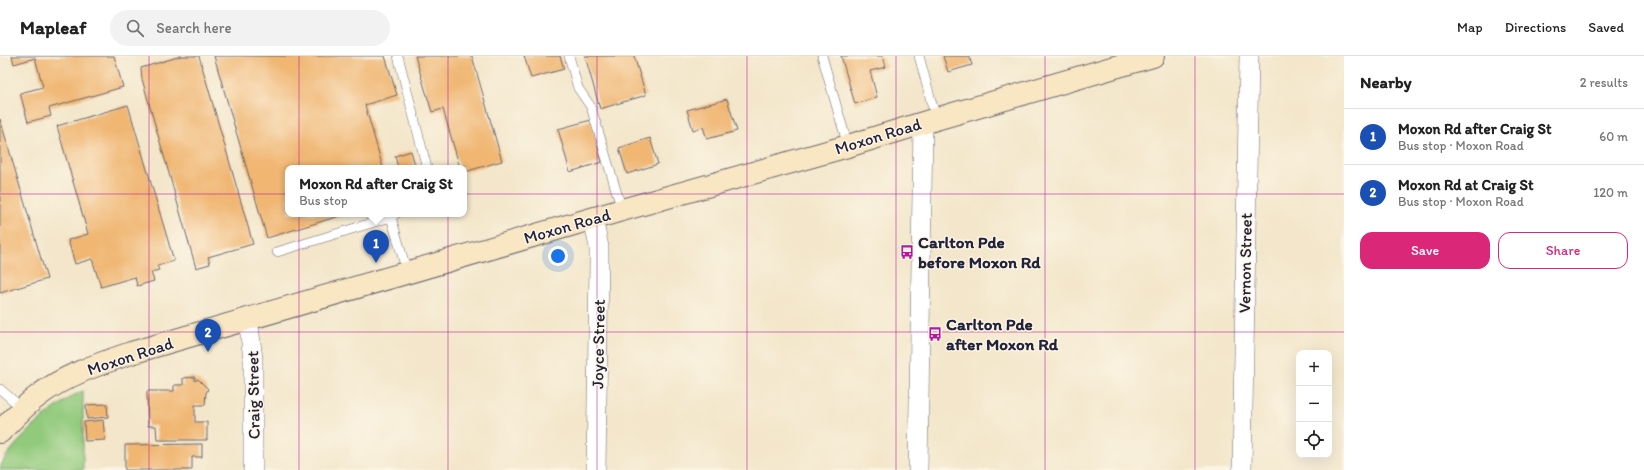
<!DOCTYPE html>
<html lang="en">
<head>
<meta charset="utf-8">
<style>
	:root { --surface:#fff; --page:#f2f2f2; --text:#222; --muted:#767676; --line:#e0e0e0; --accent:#db2777 }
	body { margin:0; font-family:Itim,sans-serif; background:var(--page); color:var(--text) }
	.controls { position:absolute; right:12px; bottom:12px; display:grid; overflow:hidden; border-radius:8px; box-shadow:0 4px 16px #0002 }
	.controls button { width:36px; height:36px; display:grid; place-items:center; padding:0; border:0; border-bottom:1px solid var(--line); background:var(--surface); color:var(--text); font:20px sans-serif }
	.you { position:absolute; left:558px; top:200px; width:14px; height:14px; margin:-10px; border:3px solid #fff; border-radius:50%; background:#1a73e8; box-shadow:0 0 0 6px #1a73e833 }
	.badge { display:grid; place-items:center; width:26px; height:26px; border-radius:50%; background:var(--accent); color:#fff; font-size:13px; font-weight:700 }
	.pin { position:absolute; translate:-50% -33px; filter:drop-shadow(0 1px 2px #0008) }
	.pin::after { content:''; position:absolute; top:21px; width:14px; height:12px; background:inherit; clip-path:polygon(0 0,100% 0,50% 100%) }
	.popup { position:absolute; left:285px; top:109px; width:182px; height:52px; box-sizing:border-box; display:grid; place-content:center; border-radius:8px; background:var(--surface); filter:drop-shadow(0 1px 3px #0005); font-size:13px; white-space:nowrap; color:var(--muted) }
	.popup b { font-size:15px; color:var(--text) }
	.popup::after { content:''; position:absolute; left:50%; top:100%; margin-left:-8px; border:8px solid transparent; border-top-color:var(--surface) }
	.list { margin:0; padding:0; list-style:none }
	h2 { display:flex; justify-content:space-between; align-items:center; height:52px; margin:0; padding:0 16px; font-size:17px }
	h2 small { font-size:13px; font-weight:400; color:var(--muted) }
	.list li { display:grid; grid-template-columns:26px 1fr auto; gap:12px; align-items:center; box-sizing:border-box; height:56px; padding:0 16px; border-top:1px solid var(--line) }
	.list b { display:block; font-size:15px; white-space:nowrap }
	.list p { margin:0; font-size:13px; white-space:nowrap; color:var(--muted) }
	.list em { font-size:13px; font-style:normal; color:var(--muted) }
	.actions { display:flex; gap:8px; padding:12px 16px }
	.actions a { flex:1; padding:9px 0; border:1px solid var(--accent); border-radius:12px; text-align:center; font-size:14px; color:var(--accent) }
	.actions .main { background:var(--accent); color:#fff }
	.icon { flex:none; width:22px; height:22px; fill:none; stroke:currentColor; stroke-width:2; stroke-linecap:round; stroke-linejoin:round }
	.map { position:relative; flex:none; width:1344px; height:414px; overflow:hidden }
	header { display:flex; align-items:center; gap:24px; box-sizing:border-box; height:56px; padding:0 20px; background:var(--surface); border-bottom:1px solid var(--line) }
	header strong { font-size:19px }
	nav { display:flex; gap:22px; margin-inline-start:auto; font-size:14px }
	.search { width:280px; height:36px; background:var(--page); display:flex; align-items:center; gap:10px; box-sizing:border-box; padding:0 14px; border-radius:22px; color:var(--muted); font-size:15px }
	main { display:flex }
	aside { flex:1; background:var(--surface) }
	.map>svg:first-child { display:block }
</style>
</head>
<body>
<header>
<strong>Mapleaf</strong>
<div class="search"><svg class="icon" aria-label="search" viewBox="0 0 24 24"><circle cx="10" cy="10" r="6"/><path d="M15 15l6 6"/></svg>Search here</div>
<nav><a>Map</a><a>Directions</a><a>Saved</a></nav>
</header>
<main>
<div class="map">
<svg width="1344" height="414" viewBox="0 0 1344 414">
	<rect width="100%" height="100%" fill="#fcf5e5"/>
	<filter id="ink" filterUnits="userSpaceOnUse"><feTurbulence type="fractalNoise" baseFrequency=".025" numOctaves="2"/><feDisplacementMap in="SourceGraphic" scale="8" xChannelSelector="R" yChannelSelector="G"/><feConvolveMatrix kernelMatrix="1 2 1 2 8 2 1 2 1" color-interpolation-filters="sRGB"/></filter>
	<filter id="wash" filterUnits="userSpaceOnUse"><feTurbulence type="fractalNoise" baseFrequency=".012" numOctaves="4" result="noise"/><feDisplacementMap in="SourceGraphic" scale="16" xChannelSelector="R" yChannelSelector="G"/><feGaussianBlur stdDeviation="0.9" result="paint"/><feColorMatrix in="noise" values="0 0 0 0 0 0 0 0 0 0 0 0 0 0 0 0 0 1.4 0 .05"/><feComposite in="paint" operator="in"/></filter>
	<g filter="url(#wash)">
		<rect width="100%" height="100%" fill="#f3e6ca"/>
		<path fill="#92ca7d" stroke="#5a765c" d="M83,335V414H0C0,399 48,356 62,347C68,342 76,338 83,335Z"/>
		<g id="blocks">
			<g fill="#f0b672">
				<polygon points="12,0 114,0 123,31 49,52 51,60 28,66 20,37 43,31 35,2 14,8"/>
				<polygon points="181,0 199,0 253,188 208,201 210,208 196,212 142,23 141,12"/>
				<polygon points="214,0 385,0 397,39 365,49 383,112 288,112 288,158 346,158 267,182"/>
				<polygon points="415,0 472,0 502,105 464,116 464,112 460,112 443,53 432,56"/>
				<polygon points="524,0 560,0 564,13 531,22"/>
				<polygon points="585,0 634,0 646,39 600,53"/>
				<polygon points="841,0 883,0 886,11 870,15 877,41 855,48"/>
				<polygon points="943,0 969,0 972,9 948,16"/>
				<polygon points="727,43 737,75 707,83 703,71 693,74 687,54"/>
				<polygon points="128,49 174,205 157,210 159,214 151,216 154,225 137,230 135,221 101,231 92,203 75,208 68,184 88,178 57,70"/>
				<polygon points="0,63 47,223 0,237"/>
				<polygon points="591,64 602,106 570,116 558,73"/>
				<polygon points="650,82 658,108 627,118 619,92"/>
				<polygon points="411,95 416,112 398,112 395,100"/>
				<polygon points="195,321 195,325 198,323 208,333 206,337 205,349 195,349 195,366 207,366 207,384 157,384 156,370 148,370 147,335 174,335 174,329 183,329 183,322"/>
				<polygon points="107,348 108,361 87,363 86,349"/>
				<polygon points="103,364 105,384 85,385 84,366"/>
				<polygon points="202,388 202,401 192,401 192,414 125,414 125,389"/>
			</g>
		</g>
	</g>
	<g filter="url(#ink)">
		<use href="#blocks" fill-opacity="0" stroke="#6b676d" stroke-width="1"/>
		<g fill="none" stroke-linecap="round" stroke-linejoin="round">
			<defs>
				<g id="lane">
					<polyline points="398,0 427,112"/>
					<polyline points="569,0 578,32 591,51 622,154"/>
					<polyline points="822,0 848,90"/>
					<polyline points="919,0 936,63"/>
					<polyline points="396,158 391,161 407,216"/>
					<polyline points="277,196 391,161"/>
					<polyline points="0,333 23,353"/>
				</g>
				<g id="street">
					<polyline points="593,163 599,191 599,207 596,414"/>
					<polyline points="248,263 253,303 253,414"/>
					<polyline points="918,414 923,67"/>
					<polyline points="1242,414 1249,0"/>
				</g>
				<path id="secondary" d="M0,376C12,364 24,350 38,340C65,319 99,308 131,297L622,154L848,90L936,63L1153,0"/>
			</defs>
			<use href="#lane" stroke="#6b676d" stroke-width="10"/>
			<use href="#street" stroke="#6b676d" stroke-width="20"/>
			<use href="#secondary" stroke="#6b676d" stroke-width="24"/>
			<use href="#lane" stroke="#fff" stroke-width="9"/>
			<use href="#street" stroke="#fff" stroke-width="19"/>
			<use href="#secondary" stroke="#f9e7c3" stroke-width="22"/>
		</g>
	</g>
	<path fill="none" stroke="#b5179e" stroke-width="1" stroke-opacity="0.55" d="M149,0V414M299,0V414M448,0V414M597,0V414M747,0V414M896,0V414M1045,0V414M1195,0V414M0,138H1344M0,276H1344"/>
	<defs>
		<symbol id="bus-bare" viewBox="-9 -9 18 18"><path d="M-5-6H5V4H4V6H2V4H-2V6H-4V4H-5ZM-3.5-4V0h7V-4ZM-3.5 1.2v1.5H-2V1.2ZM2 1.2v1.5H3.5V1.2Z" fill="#b5179e" stroke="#fcf5e5" stroke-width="2.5" paint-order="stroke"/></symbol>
	</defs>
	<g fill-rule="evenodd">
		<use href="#bus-bare" x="897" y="186" width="20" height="20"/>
		<use href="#bus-bare" x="925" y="268" width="20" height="20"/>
	</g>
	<g text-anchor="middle" stroke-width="3" stroke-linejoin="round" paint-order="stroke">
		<g font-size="17" fill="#22223b" stroke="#fcf5e5">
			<text transform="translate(878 80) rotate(-17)" y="6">Moxon Road</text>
			<text transform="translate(567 170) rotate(-16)" y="6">Moxon Road</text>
			<text transform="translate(1245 207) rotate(-89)" y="6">Vernon Street</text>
			<text transform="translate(598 288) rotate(-89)" y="6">Joyce Street</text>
			<text transform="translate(130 300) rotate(-18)" y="6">Moxon Road</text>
			<text transform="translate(253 339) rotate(-91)" y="6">Craig Street</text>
		</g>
		<g font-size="17" font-weight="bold" fill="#22223b" stroke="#fcf5e5" text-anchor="start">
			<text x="918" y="192">Carlton Pde<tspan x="918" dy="20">before Moxon Rd</tspan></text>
			<text x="946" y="274">Carlton Pde<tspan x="946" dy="20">after Moxon Rd</tspan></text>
		</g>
	</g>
</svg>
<div class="controls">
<button>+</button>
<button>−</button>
<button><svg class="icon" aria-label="locate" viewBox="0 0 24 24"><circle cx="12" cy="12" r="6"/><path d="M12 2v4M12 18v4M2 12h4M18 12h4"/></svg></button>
</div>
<div class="you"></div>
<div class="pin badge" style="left:376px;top:207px;background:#1a4fb4">1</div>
<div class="popup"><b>Moxon Rd after Craig St</b>Bus stop</div>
<div class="pin badge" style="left:208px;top:296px;background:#1a4fb4">2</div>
</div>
<aside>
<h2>Nearby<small>2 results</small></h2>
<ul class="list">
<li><span class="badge" style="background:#1a4fb4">1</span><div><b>Moxon Rd after Craig St</b><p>Bus stop · Moxon Road</p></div><em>60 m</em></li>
<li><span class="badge" style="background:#1a4fb4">2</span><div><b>Moxon Rd at Craig St</b><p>Bus stop · Moxon Road</p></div><em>120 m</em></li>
</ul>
<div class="actions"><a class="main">Save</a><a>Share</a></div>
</aside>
</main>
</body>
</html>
